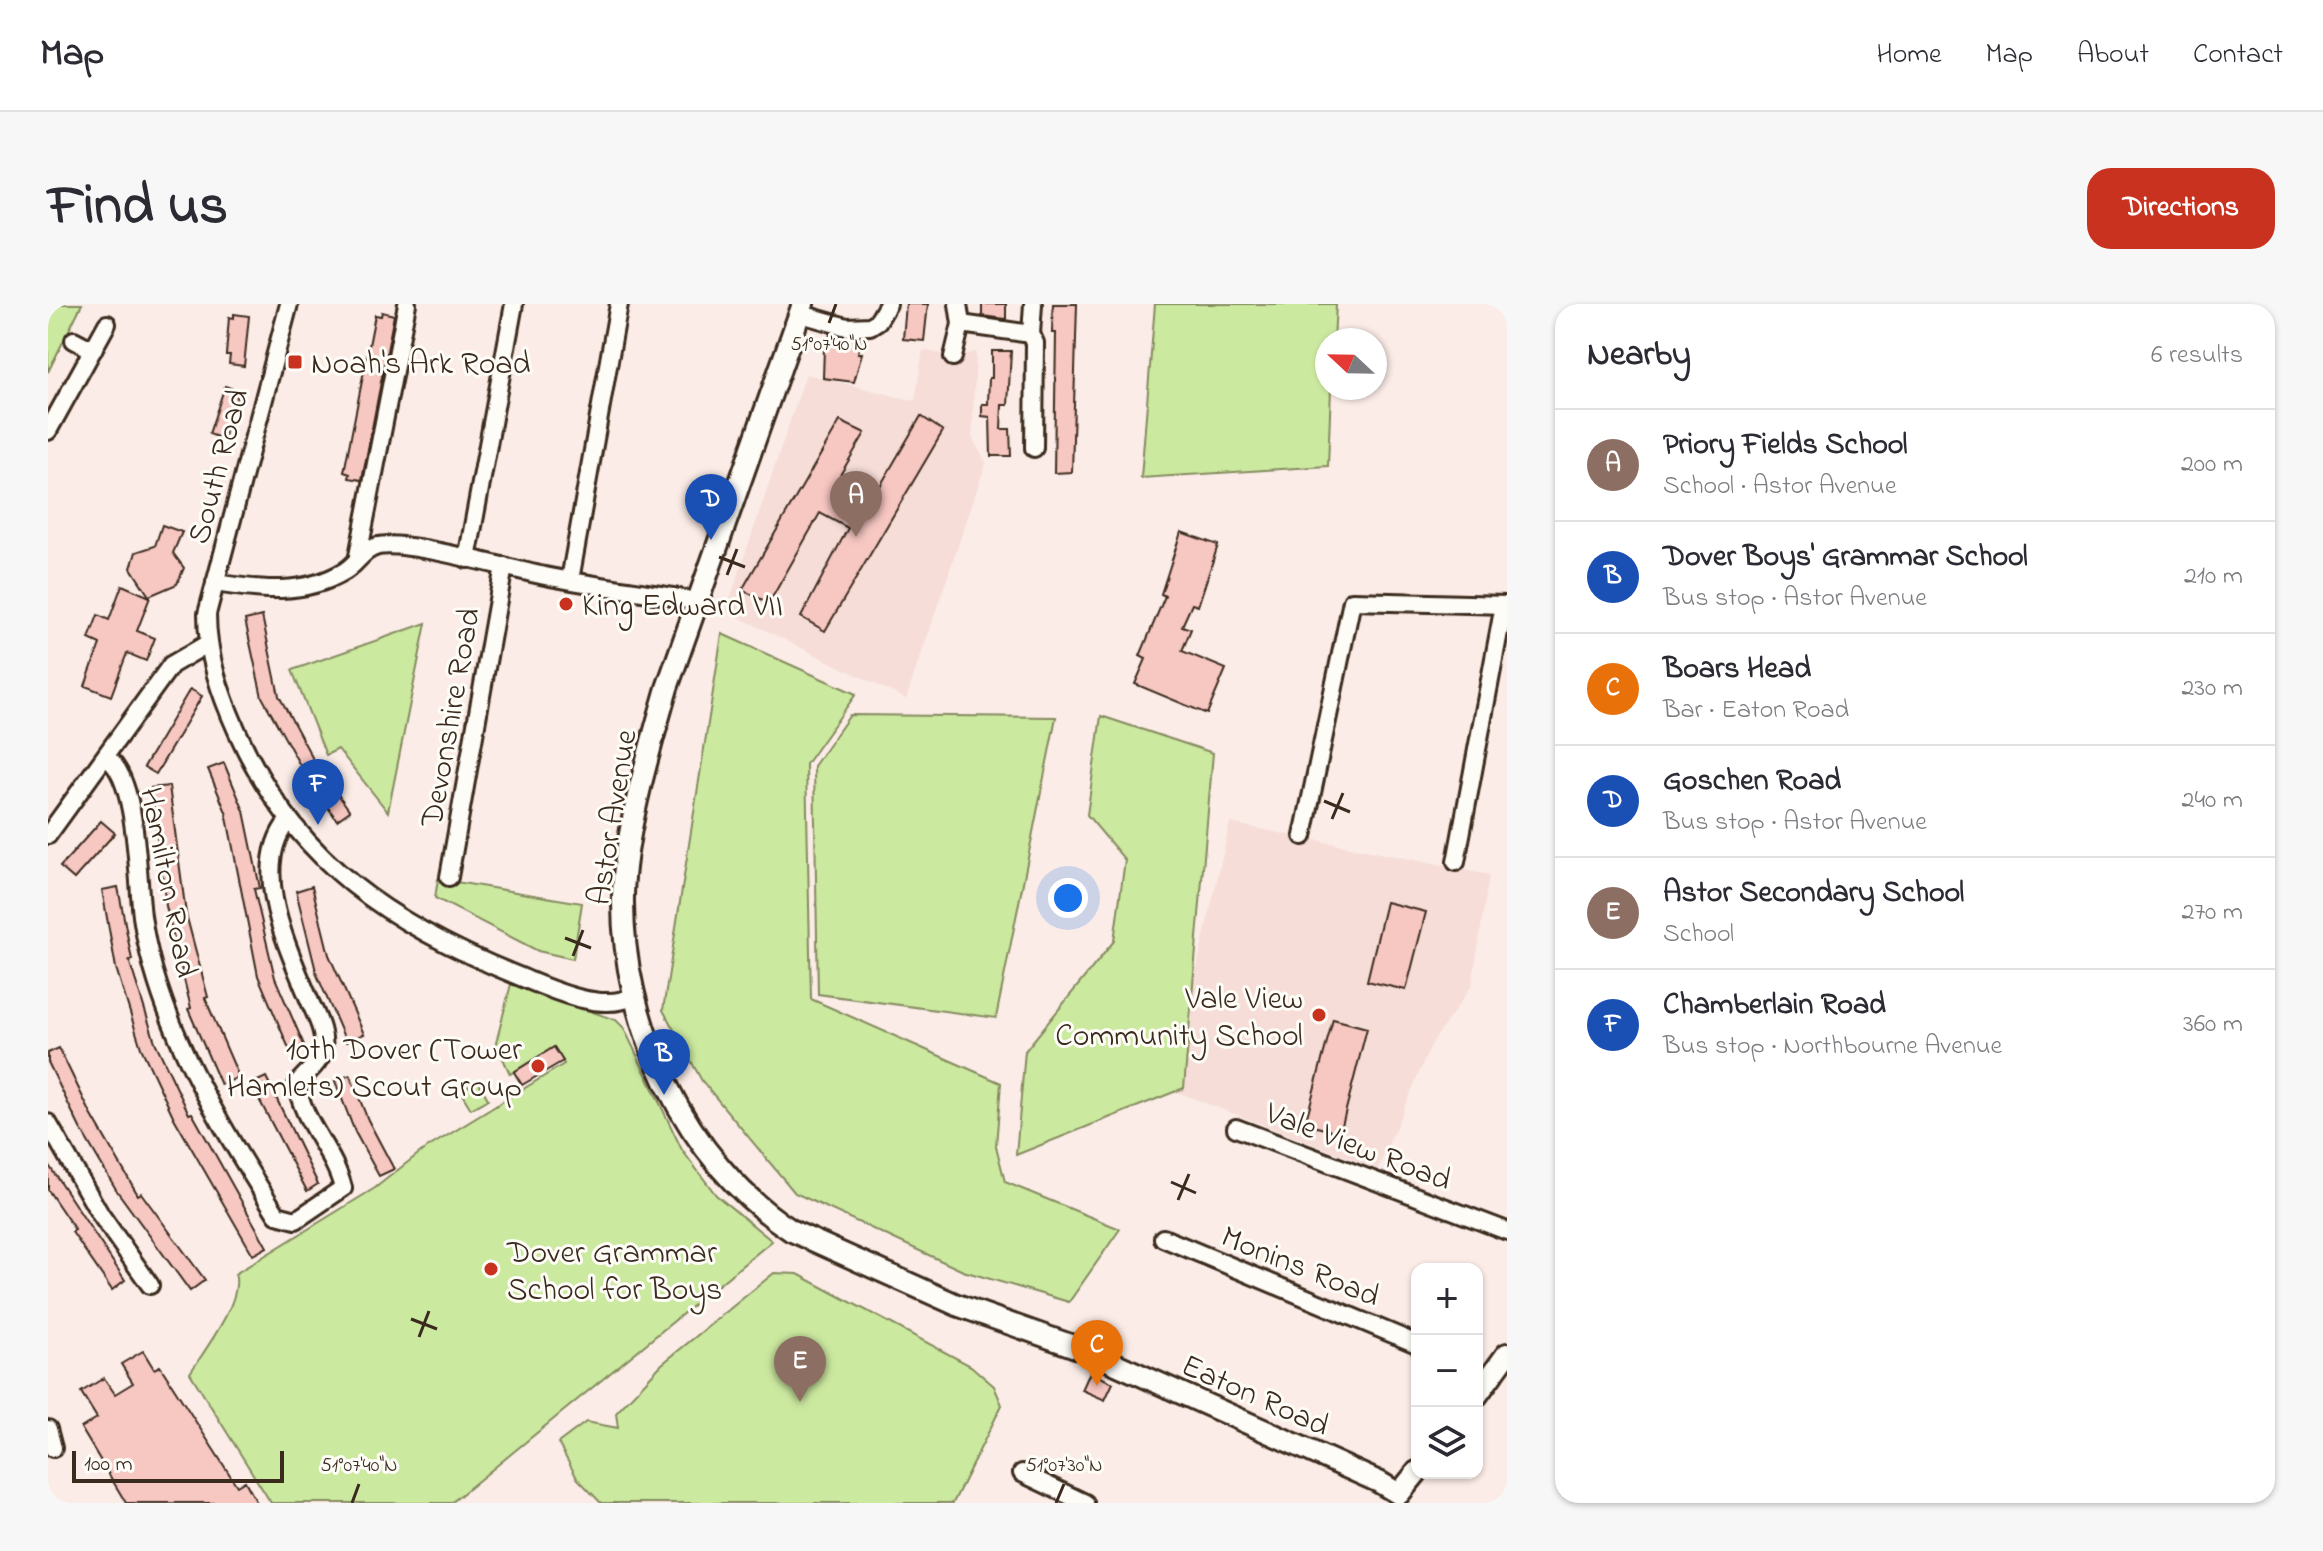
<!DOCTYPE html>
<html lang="en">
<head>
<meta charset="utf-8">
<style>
	:root { --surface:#fff; --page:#f7f7f7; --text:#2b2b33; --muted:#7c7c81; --line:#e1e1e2; --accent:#c8321e }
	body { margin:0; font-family:"Indie Flower",sans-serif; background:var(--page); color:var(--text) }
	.controls { position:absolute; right:24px; bottom:24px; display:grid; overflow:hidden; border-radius:16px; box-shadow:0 2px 6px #0004 }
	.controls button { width:72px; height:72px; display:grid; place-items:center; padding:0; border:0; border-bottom:2px solid var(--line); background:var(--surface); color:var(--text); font:40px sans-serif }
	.compass { position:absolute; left:1267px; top:24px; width:72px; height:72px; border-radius:50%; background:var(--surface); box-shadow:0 2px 6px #0004; rotate:292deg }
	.scale { position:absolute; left:24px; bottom:20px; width:212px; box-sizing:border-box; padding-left:8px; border:4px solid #3b2a1e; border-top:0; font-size:22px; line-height:28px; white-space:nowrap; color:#3b2a1e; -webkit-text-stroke:6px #fdfcf7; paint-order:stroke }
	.you { position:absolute; left:1020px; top:594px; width:28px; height:28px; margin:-20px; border:6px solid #fff; border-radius:50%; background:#1a73e8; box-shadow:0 0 0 12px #1a73e833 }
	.badge { display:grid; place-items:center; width:52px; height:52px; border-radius:50%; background:var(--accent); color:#fff; font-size:26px; font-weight:700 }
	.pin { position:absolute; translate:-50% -66px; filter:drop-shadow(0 2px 4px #0008) }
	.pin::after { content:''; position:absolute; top:42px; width:28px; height:24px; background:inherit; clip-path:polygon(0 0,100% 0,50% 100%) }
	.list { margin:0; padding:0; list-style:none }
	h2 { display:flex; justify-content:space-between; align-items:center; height:104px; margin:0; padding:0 32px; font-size:34px }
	h2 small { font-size:26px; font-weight:400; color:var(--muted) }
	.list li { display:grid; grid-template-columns:52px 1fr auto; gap:24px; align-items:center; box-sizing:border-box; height:112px; padding:0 32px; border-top:2px solid var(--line) }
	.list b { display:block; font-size:30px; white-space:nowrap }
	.list p { margin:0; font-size:26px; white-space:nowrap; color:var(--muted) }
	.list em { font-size:26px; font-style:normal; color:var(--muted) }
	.icon { flex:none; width:44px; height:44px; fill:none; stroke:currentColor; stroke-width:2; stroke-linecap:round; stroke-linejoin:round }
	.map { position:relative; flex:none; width:1459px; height:1199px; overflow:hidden; border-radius:24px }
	header { display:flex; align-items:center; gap:48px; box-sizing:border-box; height:112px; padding:0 40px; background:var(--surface); border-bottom:2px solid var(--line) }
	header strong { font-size:38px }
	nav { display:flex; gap:44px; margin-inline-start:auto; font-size:28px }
	.intro { display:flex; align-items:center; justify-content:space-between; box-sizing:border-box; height:192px; padding:0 48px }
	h1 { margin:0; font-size:56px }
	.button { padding:20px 36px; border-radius:24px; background:var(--accent); color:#fff; font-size:28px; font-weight:700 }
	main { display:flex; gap:48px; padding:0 48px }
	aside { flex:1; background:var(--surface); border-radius:24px; box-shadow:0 2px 6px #0004 }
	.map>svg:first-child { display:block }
</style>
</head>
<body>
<header>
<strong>Map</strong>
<nav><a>Home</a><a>Map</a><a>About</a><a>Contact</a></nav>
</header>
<div class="intro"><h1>Find us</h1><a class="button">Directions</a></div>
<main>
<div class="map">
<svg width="1459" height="1199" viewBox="0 0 1459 1199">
	<rect width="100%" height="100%" fill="#fbece7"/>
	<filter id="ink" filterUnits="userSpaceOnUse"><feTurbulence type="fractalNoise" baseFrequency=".0125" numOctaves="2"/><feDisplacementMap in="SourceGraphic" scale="16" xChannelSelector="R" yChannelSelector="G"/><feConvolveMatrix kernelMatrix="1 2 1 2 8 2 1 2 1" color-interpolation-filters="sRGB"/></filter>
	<g filter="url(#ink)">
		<g fill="#f6ddd8">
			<polygon points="875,46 905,53 928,48 924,133 938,159 858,395 678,307 758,70 867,97"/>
			<polygon points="1182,519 1441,571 1424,681 1383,741 1330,865 1121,785"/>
		</g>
		<g fill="#cce9a0" stroke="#848a5f" stroke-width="2">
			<polygon points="0,0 34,0 0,68"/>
			<polygon points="1107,0 1288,0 1286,36 1279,36 1279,84 1283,84 1280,162 1093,174"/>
			<polygon points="378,319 340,508 290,445 278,451 244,366"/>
			<polygon points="674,330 808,390 758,460 763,695 953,779 948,842 957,878 1072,925 1021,998 915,967 747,889 654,777 615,706"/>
			<polygon points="802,411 1008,413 948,714 770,690 766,462"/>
			<polygon points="1053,412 1165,449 1136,784 968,851 977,747 1066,637 1077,556 1039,511"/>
			<polygon points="390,575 534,599 525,655 490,647 387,594"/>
			<path d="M463,680L568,716L576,724L634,846L668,891L724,937L403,1199H223L142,1069C156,1047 196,995 187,970L327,884L374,847L516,760L506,743L462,770L448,739Z"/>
			<polygon points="430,777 440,795 423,805 412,787"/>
			<polygon points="726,969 750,970 923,1062 946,1082 954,1101 905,1199 553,1199 529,1174 510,1139 538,1118 570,1124 568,1109 614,1060"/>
		</g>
		<g fill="#f7c7c2" stroke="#3b2a1e" stroke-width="2">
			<polygon points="858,0 880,0 876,37 855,35"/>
			<polygon points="934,0 958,0 958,15 934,12"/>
			<polygon points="1005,0 1029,0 1024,168 1006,169 1008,29 1004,29"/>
			<polygon points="334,8 346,11 314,176 301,174 302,170 296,168 327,11 333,12"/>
			<polygon points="186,10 201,12 196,62 181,60 182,51 178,51 181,13 186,14"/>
			<polygon points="782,30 813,34 810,49 814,49 806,78 775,74 776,44 779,44"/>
			<polygon points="944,47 963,47 960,101 954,101 953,125 962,125 963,152 943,152 942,113 934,112 934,100 940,100 941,74 944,74"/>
			<polygon points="177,82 191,87 175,135 161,130"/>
			<polygon points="873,112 895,127 777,327 753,313 800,224 772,209 721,299 694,286 792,117 817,129 785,183 821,201"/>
			<polygon points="114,221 134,228 125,249 136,264 129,280 101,292 83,264 88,248 107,242"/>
			<polygon points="1133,228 1170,241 1150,302 1144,300 1134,322 1143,325 1134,347 1178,365 1159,410 1087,380 1098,355 1092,352 1117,292 1113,290"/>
			<polygon points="74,281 102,293 89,327 107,334 98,357 79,349 63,392 37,382 52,340 41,335 50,311 61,316"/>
			<polygon points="214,312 231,392 266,457 302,507 289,516 259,474 214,393 197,316"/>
			<polygon points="142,385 154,392 108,470 96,463"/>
			<polygon points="176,459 196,507 212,584 206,585 227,674 256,741 242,747 210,672 178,508 160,465"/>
			<polygon points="121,482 138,610 160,693 157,694 191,773 173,781 140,705 143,704 118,602 103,484"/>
			<polygon points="53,517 67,529 26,575 12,563"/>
			<polygon points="264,582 281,651 316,730 298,738 269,671 248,587"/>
			<polygon points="70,583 84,656 81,656 107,738 141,810 144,809 219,943 205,951 126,814 93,744 68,664 54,586"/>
			<polygon points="1338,598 1378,608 1358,686 1319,677"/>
			<polygon points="1285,715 1319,724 1292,829 1257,820"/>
			<polygon points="506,743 515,757 474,781 466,768"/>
			<polygon points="11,744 43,810 90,891 93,889 157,976 142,987 69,887 32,824 0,758 0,749"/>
			<polygon points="302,771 320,816 346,865 331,872 307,828 287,777"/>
			<polygon points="218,773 270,880 259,887 203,780"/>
			<polygon points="0,860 77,976 64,986 24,928 27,926 0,886"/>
			<polygon points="95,1047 106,1065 112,1062 189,1182 197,1177 209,1199 78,1199 33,1124 49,1114 33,1088 56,1074 67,1090 85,1079 73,1060"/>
			<polygon points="1042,1068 1065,1079 1057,1096 1034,1086"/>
		</g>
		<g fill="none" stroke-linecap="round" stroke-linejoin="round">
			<defs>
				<g id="minor">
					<path d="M241,0L159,310C159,352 172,389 189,427C247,559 345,622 475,674C504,686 555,709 586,692"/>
					<polyline points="753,10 799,23 822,22 830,17 840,0"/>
					<polyline points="913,20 983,30 985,0"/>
					<polyline points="983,30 987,39 986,144"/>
					<polyline points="26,36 45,46"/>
					<polyline points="905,53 913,20 910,0"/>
					<polyline points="0,127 59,20"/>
					<polyline points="310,252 359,0"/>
					<polyline points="419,255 466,0"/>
					<polyline points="522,276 571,0"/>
					<path d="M167,279C211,286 256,292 297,267C309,260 314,246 330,242C360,236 462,265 497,272C547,282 598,288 648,297"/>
					<path d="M59,454C90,475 89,574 94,612C109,719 172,821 229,911L248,916L295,884C286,847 254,818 249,780C257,770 273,758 275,746C278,728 267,710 260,693C240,644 201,564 240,517"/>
					<polyline points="0,531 123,361 159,340"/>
					<polyline points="1255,532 1304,297 1459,301"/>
					<polyline points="1408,558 1456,301"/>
					<polyline points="401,573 456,262"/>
					<polyline points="0,819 52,910 102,981"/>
					<polyline points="1188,824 1459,927"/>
					<polyline points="1115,934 1369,1040"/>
					<polyline points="0,1125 5,1144"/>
					<polyline points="974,1169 1037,1199"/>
				</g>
				<g id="tertiary">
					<path d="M755,0L619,384C602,444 576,531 575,592C573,718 637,858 744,927L909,1001L1039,1047L1331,1178L1351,1190L1369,1168"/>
					<polyline points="1429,1091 1459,1050"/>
				</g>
			</defs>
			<use href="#minor" stroke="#3b2a1e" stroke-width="22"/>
			<use href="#tertiary" stroke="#3b2a1e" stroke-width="26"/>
			<use href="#minor" stroke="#fdfcf7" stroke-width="16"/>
			<use href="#tertiary" stroke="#fdfcf7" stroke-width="20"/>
		</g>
	</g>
	<path fill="none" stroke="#3b2a1e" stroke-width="3" d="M781,19L788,0M671,253L697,263M679,271L689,245M1276,497L1302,508M1284,515L1295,489M517,634L543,644M525,652L535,626M1123,878L1148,889M1130,896L1141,870M363,1015L389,1025M371,1033L381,1007M304,1199L311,1180M1008,1199L1016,1180"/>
	<g fill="#c8321e" stroke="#fdfcf7" stroke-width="3">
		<rect x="239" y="50" width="16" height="16" rx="4"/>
		<circle cx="518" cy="300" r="8"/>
		<circle cx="1271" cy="711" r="8"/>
		<circle cx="490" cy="762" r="8"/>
		<circle cx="443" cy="965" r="8"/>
	</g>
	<g text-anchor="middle" stroke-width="6" stroke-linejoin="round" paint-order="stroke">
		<g font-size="32" fill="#3b2a1e" stroke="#fdfcf7" text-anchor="start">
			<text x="263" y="69">Noah's Ark Road</text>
			<text x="534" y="311">King Edward VII</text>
			<text x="1255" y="704" text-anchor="end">Vale View<tspan x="1255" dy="37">Community School</tspan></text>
			<text x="474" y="755" text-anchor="end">10th Dover (Tower<tspan x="474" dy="37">Hamlets) Scout Group</tspan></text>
			<text x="459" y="958">Dover Grammar<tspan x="459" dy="37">School for Boys</tspan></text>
		</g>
		<g font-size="32" fill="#3b2a1e" stroke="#fdfcf7">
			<text transform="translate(169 162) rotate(-75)" y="11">South Road</text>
			<text transform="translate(401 413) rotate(-80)" y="11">Devonshire Road</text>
			<text transform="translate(563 513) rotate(-81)" y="11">Astor Avenue</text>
			<text transform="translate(122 578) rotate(79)" y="11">Hamilton Road</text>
			<text transform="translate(1311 841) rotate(21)" y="11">Vale View Road</text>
			<text transform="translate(1253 961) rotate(22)" y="11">Monins Road</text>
			<text transform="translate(1208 1090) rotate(24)" y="11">Eaton Road</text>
		</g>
	</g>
	<g font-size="20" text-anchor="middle" fill="#3b2a1e" stroke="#fdfcf7" stroke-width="6" stroke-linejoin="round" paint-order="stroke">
		<text x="781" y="46">51°07'40"N</text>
		<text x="311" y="1167">51°07'40"N</text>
		<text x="1016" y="1167">51°07'30"N</text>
	</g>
</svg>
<div class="controls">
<button>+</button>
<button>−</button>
<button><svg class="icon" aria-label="layers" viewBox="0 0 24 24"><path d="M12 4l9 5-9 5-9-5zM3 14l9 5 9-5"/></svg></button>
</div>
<svg class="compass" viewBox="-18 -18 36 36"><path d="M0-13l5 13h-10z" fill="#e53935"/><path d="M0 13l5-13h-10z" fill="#7c7c81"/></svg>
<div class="scale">100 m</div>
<div class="you"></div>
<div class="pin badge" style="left:808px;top:233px;background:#8d6e63">A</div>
<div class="pin badge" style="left:616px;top:791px;background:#1a4fb4">B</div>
<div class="pin badge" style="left:1049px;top:1082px;background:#e8710a">C</div>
<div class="pin badge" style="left:663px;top:236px;background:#1a4fb4">D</div>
<div class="pin badge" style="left:752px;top:1098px;background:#8d6e63">E</div>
<div class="pin badge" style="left:270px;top:521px;background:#1a4fb4">F</div>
</div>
<aside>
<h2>Nearby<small>6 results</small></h2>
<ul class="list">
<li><span class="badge" style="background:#8d6e63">A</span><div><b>Priory Fields School</b><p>School · Astor Avenue</p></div><em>200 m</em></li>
<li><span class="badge" style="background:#1a4fb4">B</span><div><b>Dover Boys' Grammar School</b><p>Bus stop · Astor Avenue</p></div><em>210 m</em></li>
<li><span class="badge" style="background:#e8710a">C</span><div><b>Boars Head</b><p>Bar · Eaton Road</p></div><em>230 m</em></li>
<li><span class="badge" style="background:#1a4fb4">D</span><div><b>Goschen Road</b><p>Bus stop · Astor Avenue</p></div><em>240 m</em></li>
<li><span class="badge" style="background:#8d6e63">E</span><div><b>Astor Secondary School</b><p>School</p></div><em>270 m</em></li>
<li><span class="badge" style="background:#1a4fb4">F</span><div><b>Chamberlain Road</b><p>Bus stop · Northbourne Avenue</p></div><em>360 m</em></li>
</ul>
</aside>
</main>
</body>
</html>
